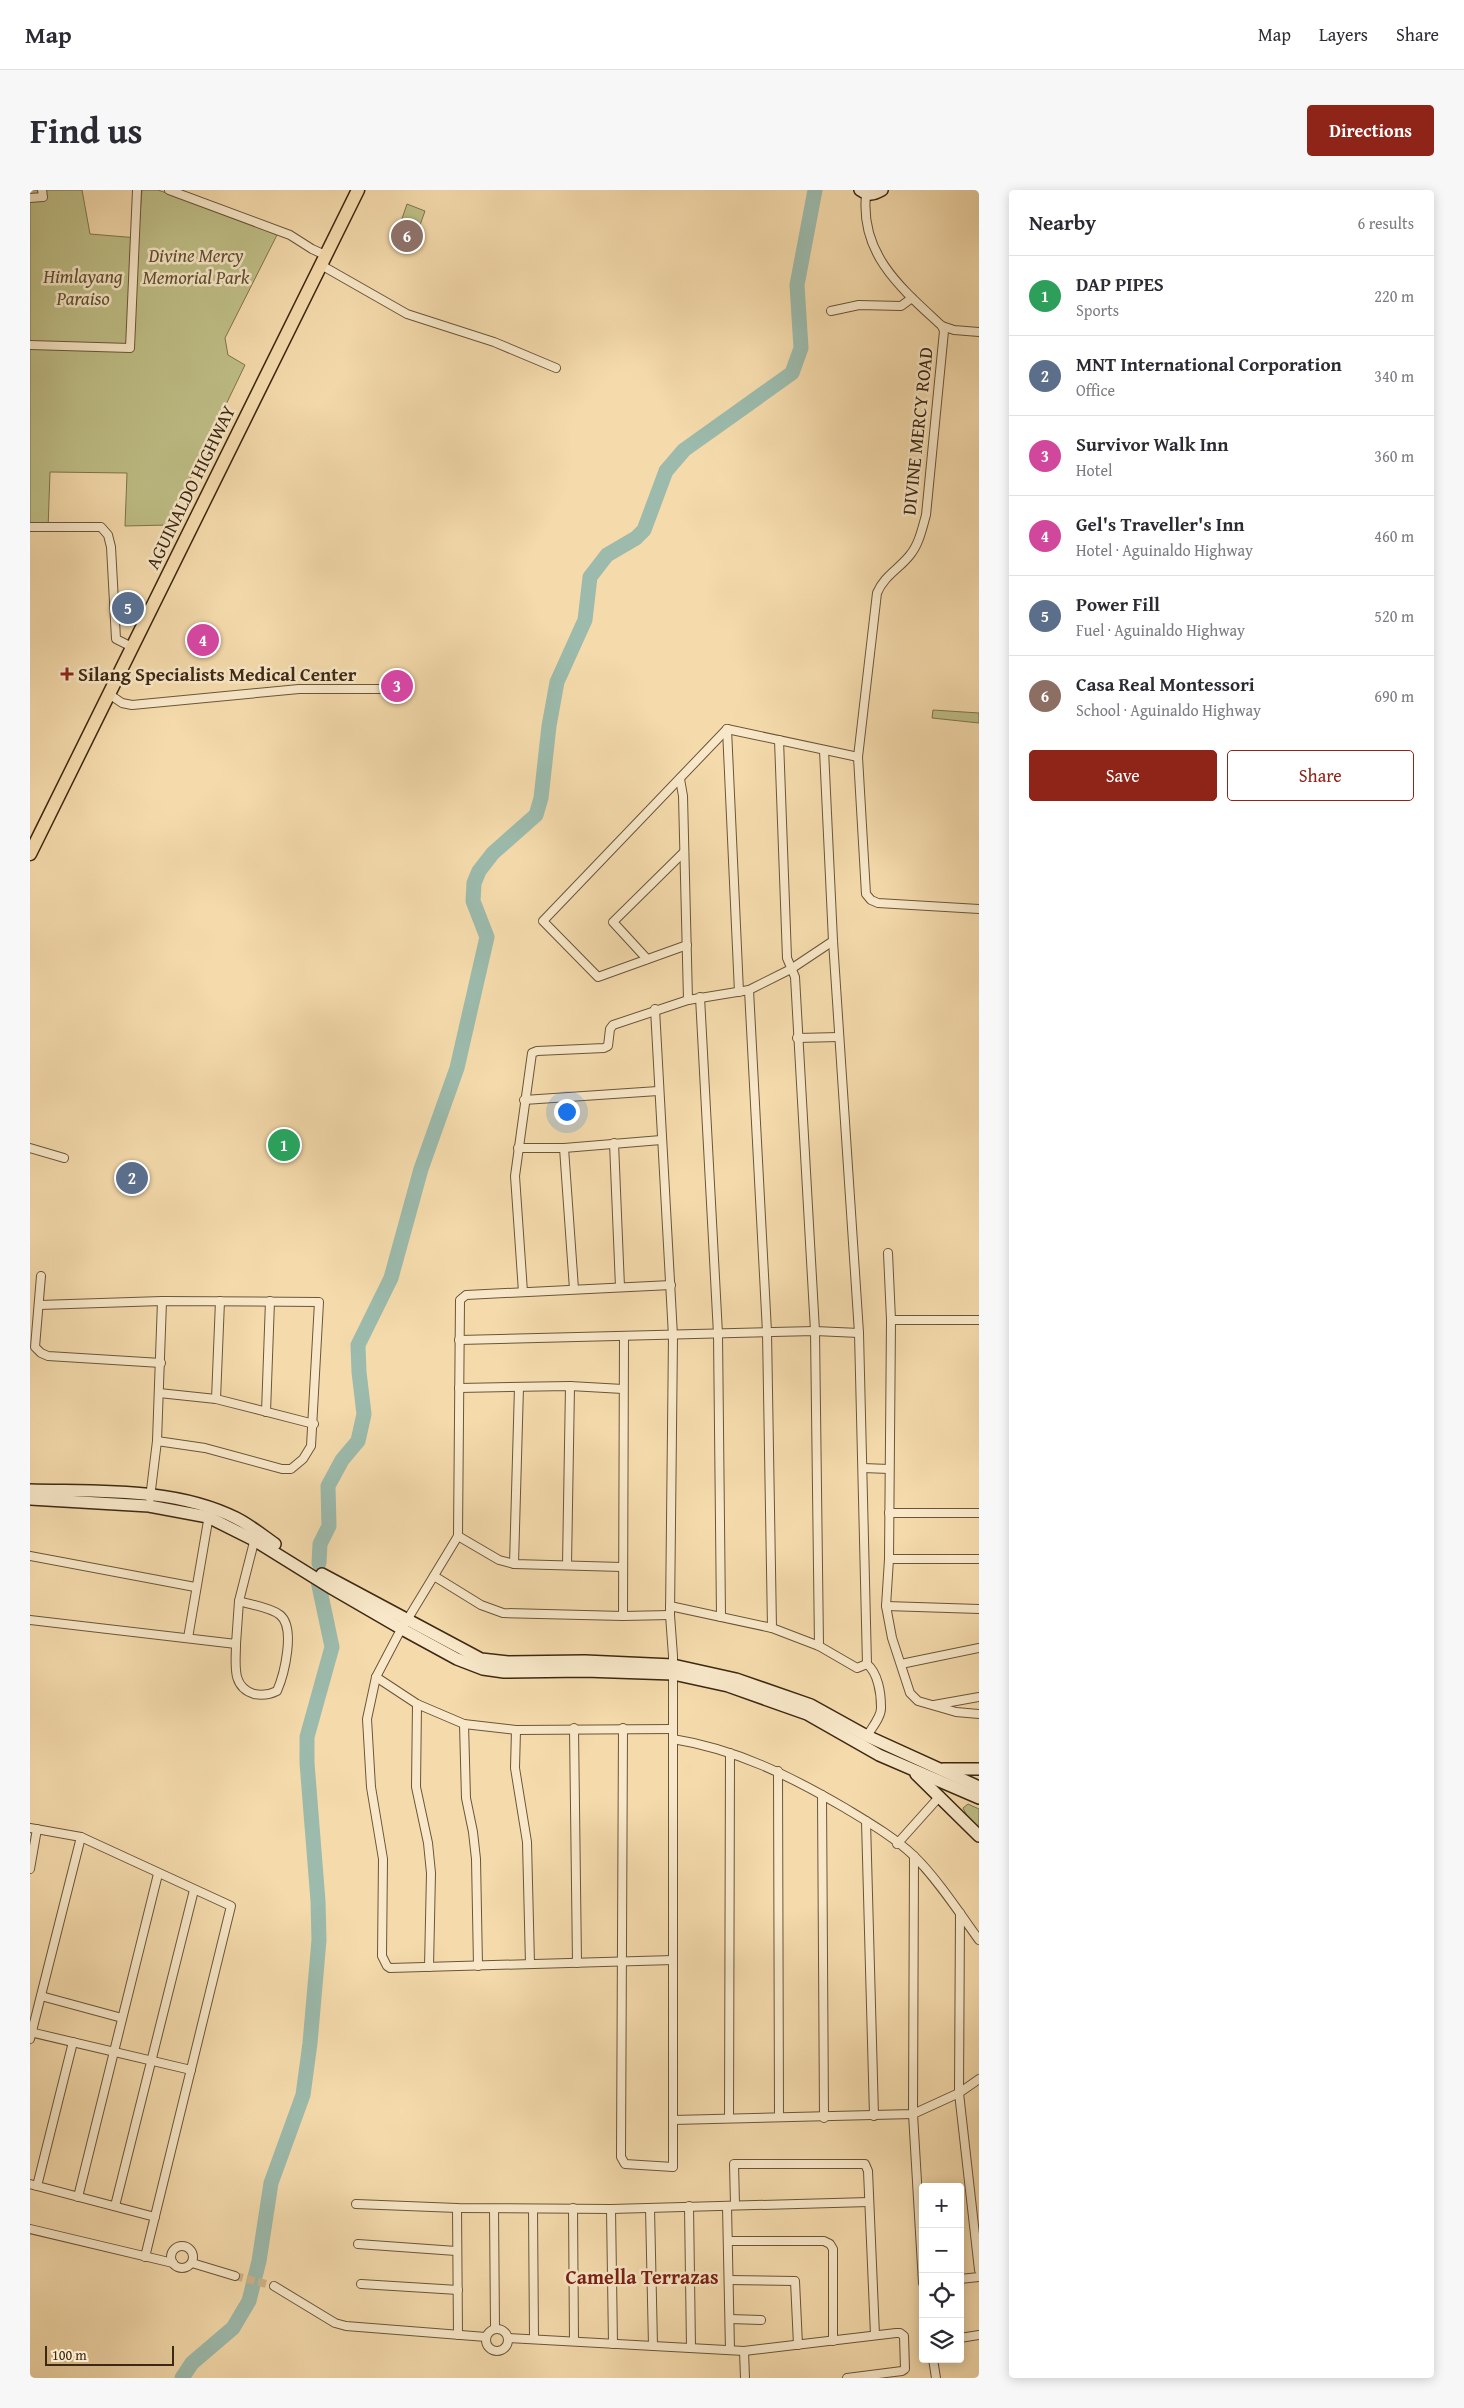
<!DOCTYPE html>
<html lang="en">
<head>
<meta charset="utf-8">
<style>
	:root { --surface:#fff; --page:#f7f7f7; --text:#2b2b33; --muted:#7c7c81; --line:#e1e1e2; --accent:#8f2418 }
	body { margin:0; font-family:"Gentium Book Plus",serif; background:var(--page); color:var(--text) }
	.controls { position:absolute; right:15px; bottom:15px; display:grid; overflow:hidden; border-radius:5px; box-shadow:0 2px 12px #0003 }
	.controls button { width:45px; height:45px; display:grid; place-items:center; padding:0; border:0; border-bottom:1px solid var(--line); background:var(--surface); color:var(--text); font:25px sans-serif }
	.scale { position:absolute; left:15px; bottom:12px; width:129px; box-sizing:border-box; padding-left:5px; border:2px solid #3d2813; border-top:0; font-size:14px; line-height:18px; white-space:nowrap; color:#3d2813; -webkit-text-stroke:4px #f8e8c9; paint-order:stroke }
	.you { position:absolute; left:536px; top:921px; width:18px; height:18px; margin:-12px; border:4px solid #fff; border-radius:50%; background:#1a73e8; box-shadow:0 0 0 8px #1a73e833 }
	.badge { display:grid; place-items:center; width:32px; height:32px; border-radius:50%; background:var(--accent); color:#fff; font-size:16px; font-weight:700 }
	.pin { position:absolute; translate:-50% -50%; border:2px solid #fff; box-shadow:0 1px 5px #0006 }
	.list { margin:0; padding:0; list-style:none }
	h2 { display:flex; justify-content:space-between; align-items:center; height:65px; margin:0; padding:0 20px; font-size:21px }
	h2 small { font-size:16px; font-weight:400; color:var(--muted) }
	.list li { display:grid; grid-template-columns:32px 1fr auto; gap:15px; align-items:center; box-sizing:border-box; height:80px; padding:0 20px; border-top:1px solid var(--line) }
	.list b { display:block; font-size:19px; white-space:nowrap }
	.list p { margin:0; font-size:16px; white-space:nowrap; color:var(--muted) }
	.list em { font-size:16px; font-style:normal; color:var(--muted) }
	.actions { display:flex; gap:10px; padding:15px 20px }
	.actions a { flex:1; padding:11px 0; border:1px solid var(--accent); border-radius:5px; text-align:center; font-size:18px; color:var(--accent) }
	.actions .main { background:var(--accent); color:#fff }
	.icon { flex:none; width:28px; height:28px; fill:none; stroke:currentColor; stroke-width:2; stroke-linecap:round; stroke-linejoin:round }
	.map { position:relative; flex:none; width:949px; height:2188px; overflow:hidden; border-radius:5px }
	header { display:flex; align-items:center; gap:30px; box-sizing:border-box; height:70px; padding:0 25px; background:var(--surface); border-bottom:1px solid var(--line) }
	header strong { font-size:24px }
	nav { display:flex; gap:28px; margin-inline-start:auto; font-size:18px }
	.intro { display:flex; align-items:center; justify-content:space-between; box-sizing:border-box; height:120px; padding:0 30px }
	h1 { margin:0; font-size:35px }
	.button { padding:12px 22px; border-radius:5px; background:var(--accent); color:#fff; font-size:18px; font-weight:700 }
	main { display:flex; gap:30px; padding:0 30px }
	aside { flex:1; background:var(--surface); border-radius:5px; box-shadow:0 2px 12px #0003 }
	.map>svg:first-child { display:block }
</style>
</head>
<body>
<header>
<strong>Map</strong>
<nav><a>Map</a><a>Layers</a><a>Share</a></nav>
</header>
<div class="intro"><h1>Find us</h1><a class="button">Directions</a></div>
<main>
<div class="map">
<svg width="949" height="2188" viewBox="0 0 949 2188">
	<rect width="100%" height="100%" fill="#f5dbac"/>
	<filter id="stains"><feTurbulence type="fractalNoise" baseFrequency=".004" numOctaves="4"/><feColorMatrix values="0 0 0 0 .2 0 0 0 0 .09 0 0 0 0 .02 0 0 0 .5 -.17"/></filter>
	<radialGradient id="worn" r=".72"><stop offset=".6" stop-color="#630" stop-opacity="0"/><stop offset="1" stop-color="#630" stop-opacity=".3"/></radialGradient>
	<g fill="#bfbf87" stroke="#7e744d">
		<polygon points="0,0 52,0 60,44 108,48 112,0 128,0 248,43 195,148 198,165 215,175 138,335 95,336 97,283 20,282 18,340 0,341"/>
		<polygon points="377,14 395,21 384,52 366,46"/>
		<polygon points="903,520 949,523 949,533 902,528"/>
		<polygon points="938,1614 949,1619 949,1638 936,1624 933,1618"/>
	</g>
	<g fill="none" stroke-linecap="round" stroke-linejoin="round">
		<g stroke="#9cbbad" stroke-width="15">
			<polyline points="289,1373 290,1354 299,1336 298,1296 312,1270 328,1251 334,1224 329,1182 328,1155 361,1088 391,979 427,878 457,747 443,711 444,693 449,681 463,663 506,625 511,608 519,536 527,492 555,430 560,387 577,365 606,348 614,340 636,281 654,260 762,183 771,158 767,95 785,0"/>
			<polyline points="152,2188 162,2173 203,2138 219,2111 229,2071 241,1993 273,1905 280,1853 289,1750 288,1711 277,1573 277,1547 302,1457 288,1391"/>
		</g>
		<polyline stroke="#d0b78d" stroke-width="8" stroke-dasharray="8 4" stroke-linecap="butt" points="205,2086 244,2096"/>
		<defs>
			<g id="street">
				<polyline points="139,0 260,45 282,59 295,65"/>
				<path d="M836,5C830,65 872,99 912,136L914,141L896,325C892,339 889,354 880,365C869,379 854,386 847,403L828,567L836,704L841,710L848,713L949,719"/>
				<polyline points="0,8 13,7 12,0"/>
				<polyline points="291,75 377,124 464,152 526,178"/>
				<polyline points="801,121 829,115 871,116 882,108"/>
				<polyline points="912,136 924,140 949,142"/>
				<polyline points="0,155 100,158 107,0"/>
				<polyline points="0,337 71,337 78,345 81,357 86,449 102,457"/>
				<polyline points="79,504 92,513 102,515 269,499 357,499"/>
				<polyline points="697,539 709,802"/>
				<polyline points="697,539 828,567"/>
				<polyline points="749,550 757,768 765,787 785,1141 789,1456"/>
				<polyline points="794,560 803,751 829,1143 837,1474"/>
				<polyline points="650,589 653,606 658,810"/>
				<polyline points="657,755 568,787 513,731 697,539"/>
				<polyline points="617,769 583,732 654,662"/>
				<polyline points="719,800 737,1142 742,1438"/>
				<polyline points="670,807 688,1144 691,1427"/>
				<polyline points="767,848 809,847"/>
				<polyline points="494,910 628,901"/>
				<polyline points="584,953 590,1097"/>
				<polyline points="0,958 34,968"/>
				<polyline points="488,958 534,958 631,950"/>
				<polyline points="534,958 544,1099"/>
				<polyline points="858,1063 861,1130 859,1369 856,1416 862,1448 880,1503 888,1511 926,1522 949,1524"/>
				<polyline points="11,1086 5,1157 11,1163 18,1166 131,1173"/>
				<polyline points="641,1095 436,1105 430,1110 428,1346 368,1445 346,1487 337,1529 341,1597 353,1669 352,1766 357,1776 360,1778 643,1770"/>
				<polyline points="493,1102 485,986 502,863 507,861 574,858 578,856 580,839 583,835 658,810 719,800 761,779 803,751"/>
				<polyline points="9,1115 132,1111 289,1112 281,1256 273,1269 261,1279 252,1279 175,1258 127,1251"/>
				<polyline points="861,1130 949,1130"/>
				<polyline points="429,1150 785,1141 829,1143"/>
				<polyline points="429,1198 540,1196 593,1199"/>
				<polyline points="129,1203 186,1209 284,1234"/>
				<polyline points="186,1209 190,1111"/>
				<polyline points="236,1222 240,1111"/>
				<polyline points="833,1278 859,1279"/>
				<polyline points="120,1308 127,1251 132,1111"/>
				<polyline points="859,1323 949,1323"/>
				<polyline points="428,1346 469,1370 484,1374 592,1377"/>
				<polyline points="0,1366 165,1397"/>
				<polyline points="859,1369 949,1369"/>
				<polyline points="484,1374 489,1197"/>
				<polyline points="537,1375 540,1196"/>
				<polyline points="404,1386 451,1415 473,1423 593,1426 640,1425"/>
				<polyline points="640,1416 742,1438 789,1456 827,1478 837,1474"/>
				<polyline points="856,1416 949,1419"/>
				<polyline points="593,1426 594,1146"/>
				<polyline points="0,1430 206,1454 209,1411 225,1348"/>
				<polyline points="158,1448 179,1325"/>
				<path d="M206,1454C206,1474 201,1497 224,1504C233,1506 239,1505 247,1501C254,1485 266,1438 250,1425C240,1417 221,1415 209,1411"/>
				<path d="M837,1474C848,1483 851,1503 851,1517C852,1526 841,1539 837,1546"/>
				<polyline points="871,1474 949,1458"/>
				<polyline points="346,1487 387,1514 434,1534 486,1540 643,1539"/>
				<polyline points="387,1514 386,1597 398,1653 401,1683 399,1777"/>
				<polyline points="904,1515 949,1507"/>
				<polyline points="434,1534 436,1608 443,1642 446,1669 448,1776"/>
				<polyline points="544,1538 547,1773"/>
				<polyline points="593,1538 591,1967 595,1974 643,1977 643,1466 640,1425 643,1146 625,819"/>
				<polyline points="486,1540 485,1578 497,1652 500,1774"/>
				<path d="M643,1549C706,1559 760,1586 815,1618C838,1632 864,1647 884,1666C906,1687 931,1725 949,1750"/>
				<polyline points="748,1581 749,1927"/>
				<polyline points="792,1605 794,1928"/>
				<polyline points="836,1631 844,1926"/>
				<polyline points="0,1638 51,1647 201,1716 115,2067"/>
				<polyline points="867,1654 910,1606"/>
				<polyline points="884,1666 883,1924 893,2093"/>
				<polyline points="0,1679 7,1639"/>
				<polyline points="930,1723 929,1903 949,2080"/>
				<polyline points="11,1806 92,1828"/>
				<polyline points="0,1842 161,1880"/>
				<polyline points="0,1849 51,1647"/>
				<polyline points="699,1928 700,1563"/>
				<polyline points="643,1930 883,1924 929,1903 949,1889"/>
				<polyline points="0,1994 125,2027"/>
				<polyline points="7,1996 43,1852"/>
				<polyline points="48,2007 128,1684"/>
				<polyline points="326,2014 427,2018 581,2019 839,2012"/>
				<polyline points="705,2014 704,1974 835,1974 838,1981 845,2145"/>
				<polyline points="85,2016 164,1700"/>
				<polyline points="659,2016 661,2158"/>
				<polyline points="697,2016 700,2160"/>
				<polyline points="427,2018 428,2145"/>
				<polyline points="543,2018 544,2151"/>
				<polyline points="620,2018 623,2156"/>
				<polyline points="464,2019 465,2139"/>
				<polyline points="503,2019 504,2149"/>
				<polyline points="581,2019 583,2154"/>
				<polyline points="0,2039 143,2073"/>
				<polyline points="698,2051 794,2051 800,2054 803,2059 803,2151"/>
				<polyline points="328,2054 426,2061"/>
				<circle cx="152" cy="2067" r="11"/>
				<polyline points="162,2073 205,2086"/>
				<polyline points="930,2089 949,2087"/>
				<polyline points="699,2090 765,2091 768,2155"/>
				<polyline points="331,2094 428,2100"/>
				<polyline points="244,2096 305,2133 316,2136 456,2147"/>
				<polyline points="700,2129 731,2130"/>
				<circle cx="467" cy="2150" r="11"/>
				<polyline points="478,2148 714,2161 866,2143 870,2143 874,2146 875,2179 872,2181 817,2188"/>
				<polyline points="930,2148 949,2145"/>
				<polyline points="714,2161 715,2188"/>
				<polyline points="903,2169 906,2188"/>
			</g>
			<g id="secondary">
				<path d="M830,0C839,6 843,5 852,0"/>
				<path d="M0,1300C68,1302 144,1297 206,1328C220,1335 232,1345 245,1354"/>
				<polyline points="0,1309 119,1316 178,1327 224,1350 303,1399 372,1439 427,1469 453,1479 474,1482 555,1481 643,1484 698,1496 777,1524 849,1565 949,1608"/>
				<polyline points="292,1384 451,1469 478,1472 555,1471 643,1475 706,1489 781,1515 837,1546 949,1597"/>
				<polyline points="913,1579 949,1579"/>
				<polyline points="886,1584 949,1646"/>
			</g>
			<polyline id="primary" points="0,664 328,0"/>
		</defs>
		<use href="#street" stroke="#6b5539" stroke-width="10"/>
		<use href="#secondary" stroke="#3d2813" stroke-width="14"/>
		<use href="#primary" stroke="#3d2813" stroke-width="15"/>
		<use href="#street" stroke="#f8e8c9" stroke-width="8"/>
		<use href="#secondary" stroke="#f8e8c9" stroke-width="11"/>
		<use href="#primary" stroke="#f5dbac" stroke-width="12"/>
	</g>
	<path fill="#8f2418" stroke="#f8e8c9" stroke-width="2" d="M34.5 476.5h5v5h5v5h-5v5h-5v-5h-5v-5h5z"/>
	<g text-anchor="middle" stroke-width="5" stroke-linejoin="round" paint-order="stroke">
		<g font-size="19" font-style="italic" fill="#5e4e30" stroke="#f8e8c9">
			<text x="166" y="72">Divine Mercy<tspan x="166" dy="22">Memorial Park</tspan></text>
			<text x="53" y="93">Himlayang<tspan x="53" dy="22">Paraiso</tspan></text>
		</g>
		<g font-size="19" fill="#3d2813" stroke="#f8e8c9">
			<text transform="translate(887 241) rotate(-84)" y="7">DIVINE MERCY ROAD</text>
			<text transform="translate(160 297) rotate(-64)" y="7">AGUINALDO HIGHWAY</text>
		</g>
		<g font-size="19" font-weight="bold" fill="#3d2813" stroke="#f8e8c9" text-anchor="start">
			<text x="48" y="491">Silang Specialists Medical Center</text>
		</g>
		<g font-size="20" font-weight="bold" fill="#7a1f14" stroke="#f8e8c9">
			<text x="612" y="2094">Camella Terrazas</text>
		</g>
	</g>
	<rect width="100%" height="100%" filter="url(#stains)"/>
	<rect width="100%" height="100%" fill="url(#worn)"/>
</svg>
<div class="controls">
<button>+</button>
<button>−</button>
<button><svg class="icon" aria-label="locate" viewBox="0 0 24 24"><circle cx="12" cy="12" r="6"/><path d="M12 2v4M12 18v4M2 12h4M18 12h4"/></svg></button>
<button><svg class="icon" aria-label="layers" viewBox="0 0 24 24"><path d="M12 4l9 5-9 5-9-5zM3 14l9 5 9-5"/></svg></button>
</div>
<div class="scale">100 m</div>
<div class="you"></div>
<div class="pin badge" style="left:254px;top:955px;background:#2e9e5b">1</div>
<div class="pin badge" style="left:102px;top:988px;background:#5c6f8a">2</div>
<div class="pin badge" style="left:367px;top:496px;background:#d1479c">3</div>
<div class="pin badge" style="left:173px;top:450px;background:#d1479c">4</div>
<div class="pin badge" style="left:98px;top:418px;background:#5c6f8a">5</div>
<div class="pin badge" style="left:377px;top:46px;background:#8d6e63">6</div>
</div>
<aside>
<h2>Nearby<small>6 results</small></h2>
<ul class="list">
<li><span class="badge" style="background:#2e9e5b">1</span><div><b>DAP PIPES</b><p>Sports</p></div><em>220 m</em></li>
<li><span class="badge" style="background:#5c6f8a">2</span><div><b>MNT International Corporation</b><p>Office</p></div><em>340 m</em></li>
<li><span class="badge" style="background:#d1479c">3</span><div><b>Survivor Walk Inn</b><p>Hotel</p></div><em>360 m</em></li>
<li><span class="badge" style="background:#d1479c">4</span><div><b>Gel's Traveller's Inn</b><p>Hotel · Aguinaldo Highway</p></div><em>460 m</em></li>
<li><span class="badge" style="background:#5c6f8a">5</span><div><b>Power Fill</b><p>Fuel · Aguinaldo Highway</p></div><em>520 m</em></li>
<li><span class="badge" style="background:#8d6e63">6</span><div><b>Casa Real Montessori</b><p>School · Aguinaldo Highway</p></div><em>690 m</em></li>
</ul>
<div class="actions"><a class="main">Save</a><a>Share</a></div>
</aside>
</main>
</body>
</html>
